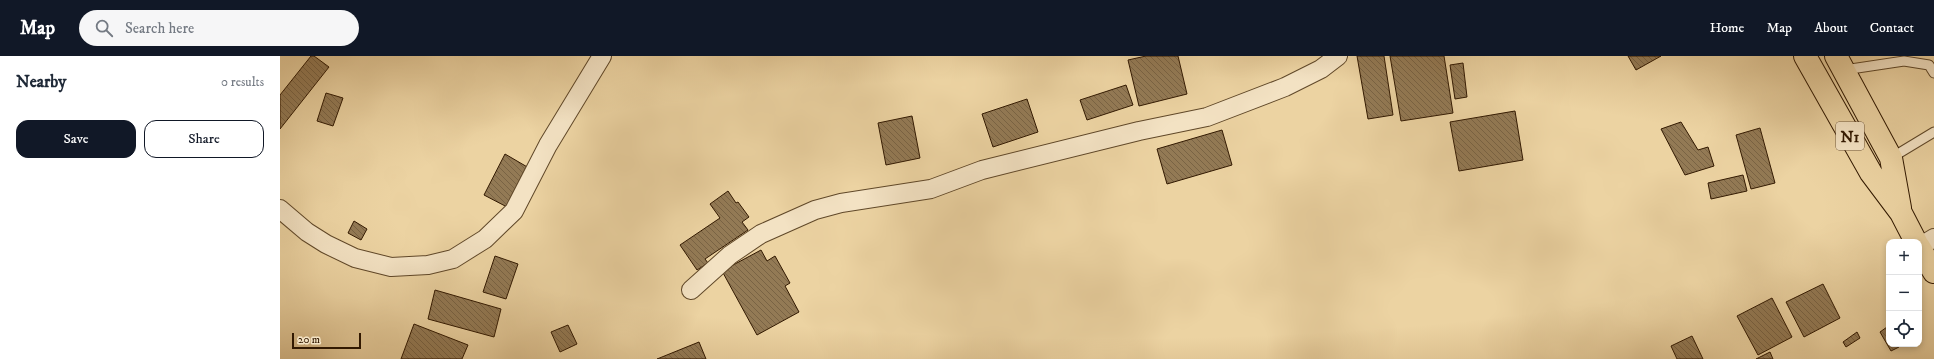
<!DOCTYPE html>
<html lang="en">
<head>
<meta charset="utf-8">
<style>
	:root { --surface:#fff; --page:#f6f6f7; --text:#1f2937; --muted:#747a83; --line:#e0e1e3; --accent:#111827 }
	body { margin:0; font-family:"IM FELL DW Pica",serif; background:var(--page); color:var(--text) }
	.controls { position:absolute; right:12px; bottom:12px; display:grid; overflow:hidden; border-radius:8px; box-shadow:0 2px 6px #0003 }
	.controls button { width:36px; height:36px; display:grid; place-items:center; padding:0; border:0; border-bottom:1px solid var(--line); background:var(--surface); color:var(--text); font:20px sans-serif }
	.scale { position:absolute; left:12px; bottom:10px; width:69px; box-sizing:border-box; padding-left:4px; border:2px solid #321901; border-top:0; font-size:11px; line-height:14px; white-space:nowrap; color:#321901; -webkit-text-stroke:3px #f3e2c3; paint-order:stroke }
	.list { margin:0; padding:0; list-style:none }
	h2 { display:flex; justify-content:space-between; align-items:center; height:52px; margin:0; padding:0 16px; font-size:17px }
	h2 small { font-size:13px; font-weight:400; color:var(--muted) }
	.actions { display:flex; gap:8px; padding:12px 16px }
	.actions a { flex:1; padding:9px 0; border:1px solid var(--accent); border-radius:12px; text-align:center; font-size:14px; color:var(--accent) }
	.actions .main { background:var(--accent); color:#fff }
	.icon { flex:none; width:22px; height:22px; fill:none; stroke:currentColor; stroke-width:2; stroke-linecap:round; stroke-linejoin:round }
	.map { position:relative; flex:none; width:1654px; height:303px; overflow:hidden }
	header { display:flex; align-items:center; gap:24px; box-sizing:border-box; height:56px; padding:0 20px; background:var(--accent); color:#fff }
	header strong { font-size:19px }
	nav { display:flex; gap:22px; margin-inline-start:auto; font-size:14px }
	.search { width:280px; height:36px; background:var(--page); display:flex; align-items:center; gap:10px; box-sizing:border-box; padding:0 14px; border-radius:22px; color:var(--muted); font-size:15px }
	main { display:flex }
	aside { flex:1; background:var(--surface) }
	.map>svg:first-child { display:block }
</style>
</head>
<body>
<header>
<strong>Map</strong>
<div class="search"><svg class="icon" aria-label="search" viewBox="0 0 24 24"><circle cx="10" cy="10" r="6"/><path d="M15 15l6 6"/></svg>Search here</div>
<nav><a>Home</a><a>Map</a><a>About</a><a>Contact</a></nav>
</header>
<main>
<aside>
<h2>Nearby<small>0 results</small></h2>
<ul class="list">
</ul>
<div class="actions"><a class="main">Save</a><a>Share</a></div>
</aside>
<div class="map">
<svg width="1654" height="303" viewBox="0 0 1654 303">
	<defs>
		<pattern id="building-back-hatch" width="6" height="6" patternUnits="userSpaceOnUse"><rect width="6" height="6" fill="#937a55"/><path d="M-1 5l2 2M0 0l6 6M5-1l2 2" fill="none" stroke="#796344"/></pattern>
	</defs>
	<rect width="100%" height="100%" fill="#ecd3a2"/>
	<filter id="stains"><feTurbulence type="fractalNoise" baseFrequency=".005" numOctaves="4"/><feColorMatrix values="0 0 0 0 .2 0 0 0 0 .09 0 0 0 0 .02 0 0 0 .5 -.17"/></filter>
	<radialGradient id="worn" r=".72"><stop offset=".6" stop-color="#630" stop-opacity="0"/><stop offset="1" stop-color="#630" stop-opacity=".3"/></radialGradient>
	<g fill="url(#building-back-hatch)" stroke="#321901">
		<polygon points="31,0 34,0 49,11 0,73 0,39"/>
		<polygon points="866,0 898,0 907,38 859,50 848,4"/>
		<polygon points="1077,0 1104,0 1113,59 1088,63"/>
		<polygon points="1110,0 1164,0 1173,57 1121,65"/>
		<polygon points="1348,0 1381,0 1356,14"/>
		<polygon points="1183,7 1187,41 1175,43 1170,9"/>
		<polygon points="846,29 853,49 807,64 800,44"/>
		<polygon points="46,37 63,42 53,70 37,65"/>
		<polygon points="747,43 758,76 713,91 702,58"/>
		<polygon points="1235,55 1243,104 1179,115 1170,66"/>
		<polygon points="632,60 640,102 606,109 598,67"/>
		<polygon points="1401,66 1418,94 1428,91 1434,110 1405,119 1381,73"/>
		<polygon points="1480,72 1495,127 1471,133 1456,79"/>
		<polygon points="942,74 952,109 887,128 877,93"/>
		<polygon points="225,98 249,112 229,152 204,139"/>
		<polygon points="1463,119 1467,135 1431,143 1428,127"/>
		<polygon points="448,135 456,147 458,146 469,161 462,166 468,174 425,203 428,207 417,214 400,189 440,162 430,148"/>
		<polygon points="74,165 87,173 81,184 68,177"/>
		<polygon points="481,194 487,205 495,200 510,227 505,230 519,256 477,279 442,215"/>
		<polygon points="215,200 238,208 226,243 203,236"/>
		<polygon points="1543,228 1560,262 1524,281 1506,246"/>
		<polygon points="155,234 221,253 214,281 148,263"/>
		<polygon points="1492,242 1512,281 1478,299 1457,260"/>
		<polygon points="134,268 188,289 182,303 121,303"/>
		<polygon points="288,269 297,288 280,296 271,276"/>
		<polygon points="1607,271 1609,274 1609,288 1617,288 1619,291 1611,295 1600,276"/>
		<polygon points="1577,276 1580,282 1566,291 1563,286"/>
		<polygon points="1412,280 1423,303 1397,303 1391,290"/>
		<polygon points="419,286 426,303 377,303"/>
		<polygon points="1490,296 1493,303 1476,303"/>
	</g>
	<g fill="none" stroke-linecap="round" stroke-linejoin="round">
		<defs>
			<g id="service">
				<polyline points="1564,14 1624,5 1649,9 1654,17"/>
				<polyline points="1611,102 1654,76"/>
			</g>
			<g id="minor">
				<polyline points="0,153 27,176 46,188 75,202 111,211 148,209 173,203 205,183 234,155 268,89 322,0"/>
				<polyline points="1639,191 1654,182"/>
				<polyline points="411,234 450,199 481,178 535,154 561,147 651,133 702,114 859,75 927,61 1005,31 1041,13 1058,0"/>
			</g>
			<g id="trunk">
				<polyline points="1525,0 1591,117 1621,157 1636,186"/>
				<polyline points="1556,0 1611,102 1620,152"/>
				<polyline points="1639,191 1654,216"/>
			</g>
		</defs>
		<use href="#service" stroke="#604829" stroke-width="11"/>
		<use href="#minor" stroke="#604829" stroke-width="20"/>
		<use href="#trunk" stroke="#321901" stroke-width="24"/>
		<use href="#service" stroke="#f3e2c3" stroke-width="9"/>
		<use href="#minor" stroke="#f3e2c3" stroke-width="18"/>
		<use href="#trunk" stroke="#ecd3a2" stroke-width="22"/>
	</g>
	<g text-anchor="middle" stroke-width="3.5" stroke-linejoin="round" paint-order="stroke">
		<rect fill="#f3e2c3" stroke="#6c553b" stroke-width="1" x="1556" y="66" width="28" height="28" rx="3"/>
		<g font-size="16" font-weight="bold" fill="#321901">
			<text x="1570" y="86">N1</text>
		</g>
	</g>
	<rect width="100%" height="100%" filter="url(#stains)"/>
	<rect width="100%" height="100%" fill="url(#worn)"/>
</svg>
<div class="controls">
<button>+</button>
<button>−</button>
<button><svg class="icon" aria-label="locate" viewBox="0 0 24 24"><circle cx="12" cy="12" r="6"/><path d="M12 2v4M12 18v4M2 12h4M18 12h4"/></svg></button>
</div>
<div class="scale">20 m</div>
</div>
</main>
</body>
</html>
